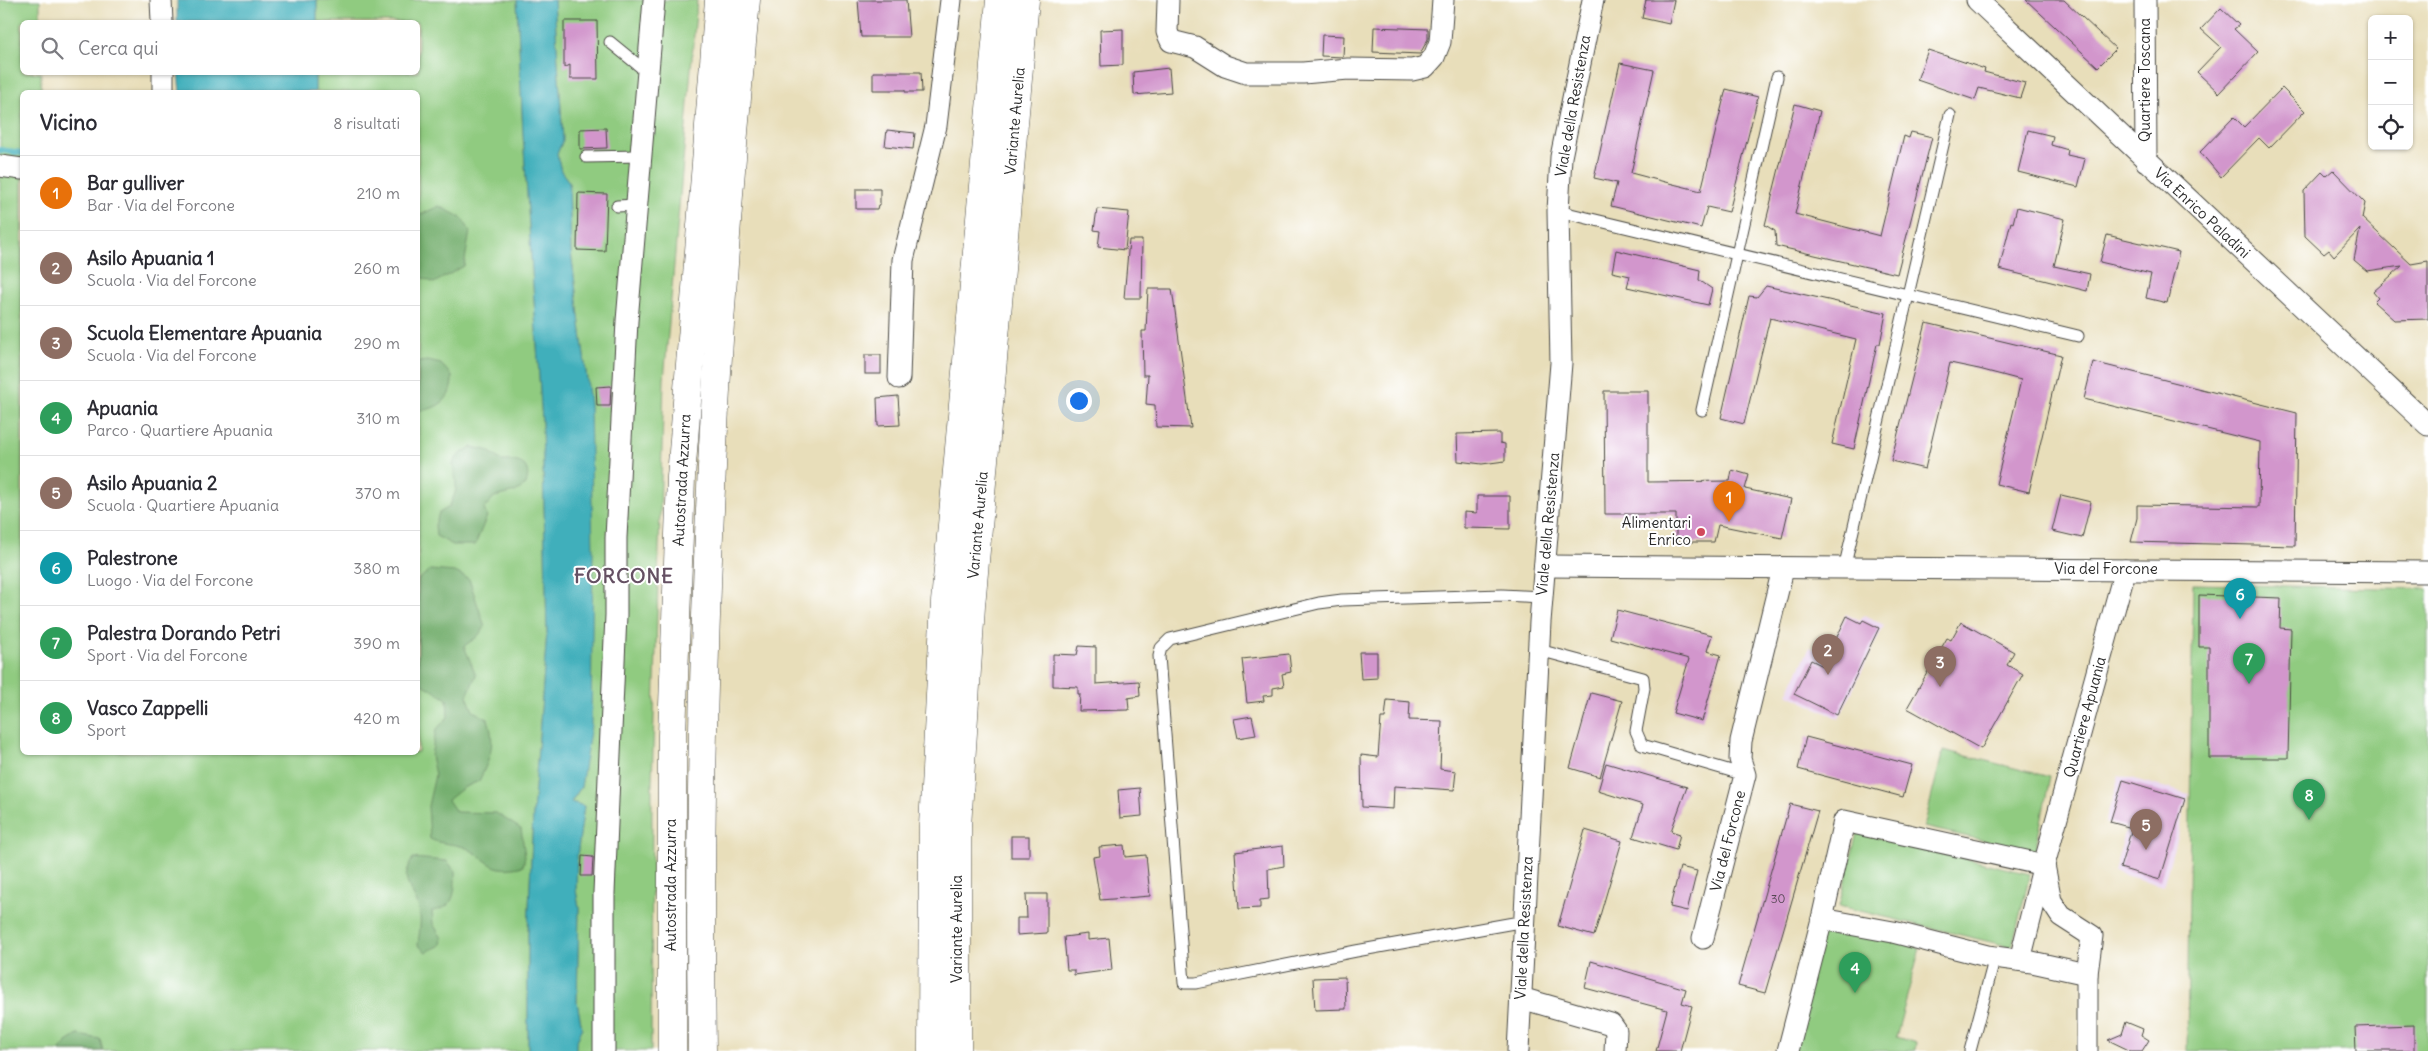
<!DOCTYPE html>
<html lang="it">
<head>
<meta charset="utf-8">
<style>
	:root { --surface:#fff; --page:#f2f2f3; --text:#2b2b33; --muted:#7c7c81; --line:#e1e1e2; --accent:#d1495b }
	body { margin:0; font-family:Delius,sans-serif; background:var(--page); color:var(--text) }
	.controls { position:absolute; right:15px; top:15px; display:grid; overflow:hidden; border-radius:8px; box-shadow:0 1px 4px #0004 }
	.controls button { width:45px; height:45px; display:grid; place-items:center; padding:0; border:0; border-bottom:1px solid var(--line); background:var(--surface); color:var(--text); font:25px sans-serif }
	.you { position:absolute; left:1078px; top:400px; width:18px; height:18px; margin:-12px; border:4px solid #fff; border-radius:50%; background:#1a73e8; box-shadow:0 0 0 8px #1a73e833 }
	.badge { display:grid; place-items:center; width:32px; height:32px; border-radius:50%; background:var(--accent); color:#fff; font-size:16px; font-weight:700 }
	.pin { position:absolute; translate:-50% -41px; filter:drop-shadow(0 1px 2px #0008) }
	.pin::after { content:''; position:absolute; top:26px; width:18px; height:15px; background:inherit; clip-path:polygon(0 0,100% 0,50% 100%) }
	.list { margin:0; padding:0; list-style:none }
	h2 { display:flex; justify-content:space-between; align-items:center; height:65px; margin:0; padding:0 20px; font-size:21px }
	h2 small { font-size:16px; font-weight:400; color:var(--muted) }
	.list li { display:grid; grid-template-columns:32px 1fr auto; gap:15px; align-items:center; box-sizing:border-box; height:75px; padding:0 20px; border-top:1px solid var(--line) }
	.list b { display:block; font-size:19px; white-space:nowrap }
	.list p { margin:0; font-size:16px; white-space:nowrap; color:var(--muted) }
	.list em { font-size:16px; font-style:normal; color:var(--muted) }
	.icon { flex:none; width:28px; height:28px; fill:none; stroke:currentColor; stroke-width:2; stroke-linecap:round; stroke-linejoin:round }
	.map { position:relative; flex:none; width:2428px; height:1051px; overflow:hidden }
	.search { position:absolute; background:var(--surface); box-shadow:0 1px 4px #0004; left:20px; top:20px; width:400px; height:55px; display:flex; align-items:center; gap:12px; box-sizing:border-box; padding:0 18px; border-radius:8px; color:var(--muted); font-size:19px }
	.panel { position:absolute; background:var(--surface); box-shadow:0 1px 4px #0004; left:20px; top:90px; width:400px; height:665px; border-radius:8px }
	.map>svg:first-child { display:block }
</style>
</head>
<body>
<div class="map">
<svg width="2428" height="1051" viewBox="0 0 2428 1051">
	<rect width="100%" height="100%" fill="#fff"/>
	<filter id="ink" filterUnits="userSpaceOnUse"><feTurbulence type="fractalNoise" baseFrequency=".02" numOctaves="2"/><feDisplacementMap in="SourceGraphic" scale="10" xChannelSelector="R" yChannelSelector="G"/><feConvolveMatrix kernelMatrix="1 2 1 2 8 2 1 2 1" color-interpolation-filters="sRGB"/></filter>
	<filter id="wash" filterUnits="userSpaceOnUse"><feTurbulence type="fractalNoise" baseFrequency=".0096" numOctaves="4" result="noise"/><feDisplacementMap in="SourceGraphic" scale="20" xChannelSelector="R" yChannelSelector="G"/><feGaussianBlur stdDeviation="1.12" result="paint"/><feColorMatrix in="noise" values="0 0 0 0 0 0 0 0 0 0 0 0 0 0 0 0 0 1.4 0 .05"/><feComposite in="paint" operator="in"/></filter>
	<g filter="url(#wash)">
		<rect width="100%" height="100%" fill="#e8deba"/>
		<g fill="#e8d2ef">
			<polygon points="1846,614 1860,621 1864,615 1884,625 1839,719 1787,694 1810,647 1827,655"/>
			<polygon points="2119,775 2189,794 2163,886 2114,872 2126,829 2105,823"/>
		</g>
		<g fill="#90cb80" stroke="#5e7b56">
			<polygon points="0,0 40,0 40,22 22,22 22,72 41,73 41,92 22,92 22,752 418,752 418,92 315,92 315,73 418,72 418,22 317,22 317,0 517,0 523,134 542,421 547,632 533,814 528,932 528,1051 0,1051"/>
			<polygon points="554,0 697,0 664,380 652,783 651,1051 576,1051 576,1043 582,1029 577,1002 579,908 576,890 577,856 584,806 571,802 581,787 585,757 590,404 571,252 569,182 561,171 557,154 563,140"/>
			<polygon points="2193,584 2428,589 2428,1051 2187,1051"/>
			<polygon points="1943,750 2050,777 2035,852 1924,827"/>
			<polygon points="1857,833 2030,874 2012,947 1839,906"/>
			<polygon points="1822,919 1920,948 1896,1037 1916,1043 1915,1051 1788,1051"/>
		</g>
		<g fill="#74af6e" stroke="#506d4c">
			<polygon points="439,206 462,218 470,231 464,266 434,283 421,277 418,278 418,216"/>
			<path d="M428,361L441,364L452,376C453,399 439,409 418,411V362Z"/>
			<path d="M471,447L487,450L502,461C521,460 532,464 526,485L515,492L494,497L484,509L487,516L475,545H453L436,536L435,525L439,513L449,507C451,502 455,495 456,489C457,464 442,465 471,447Z"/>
			<path d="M430,570L455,572L469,579L485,627L477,637L464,646L476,675L467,696L473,711L488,719C496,745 490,758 479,781L463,788L448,800L456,812L496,813L521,829L525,856L523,866C488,875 490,858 464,847C452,843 443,845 430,839L428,806L435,775L431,756L436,730L448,717L447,699L418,681V580Z"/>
			<path d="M413,858L447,861L455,871C455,892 456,908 432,911L433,924L442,938L441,945L426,952L418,945C419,934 422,920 419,909C413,887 398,884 413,858Z"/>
			<polygon points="78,1035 100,1039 103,1051 59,1051 67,1042"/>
		</g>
		<g fill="#40afbb" stroke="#366d73">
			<rect x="177" y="0" width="140" height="22"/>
			<polygon points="517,0 554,0 563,140 557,154 561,171 569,182 571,252 590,404 593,552 591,725 581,787 571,802 584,806 577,856 576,890 579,908 577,1002 582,1029 576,1043 576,1051 528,1051 528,932 533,814 547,632 542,421 523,134"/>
			<polygon points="178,73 315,73 315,92 180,92"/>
		</g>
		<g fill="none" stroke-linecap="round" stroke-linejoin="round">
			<polyline stroke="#40afbb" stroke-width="6" points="0,150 22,153"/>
		</g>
		<g id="blocks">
			<g fill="#d296cc">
				<polygon points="858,0 906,0 909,37 861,37"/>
				<polygon points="1646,0 1674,0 1669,24 1642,18"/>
				<polygon points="2026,0 2064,0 2116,49 2098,67"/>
				<polygon points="2221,8 2239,25 2234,29 2258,52 2219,93 2197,72 2221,47 2201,29"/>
				<polygon points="564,21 597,21 598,79 570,79 570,65 564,68"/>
				<polygon points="1374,27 1428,29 1428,39 1420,54 1373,52"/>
				<polygon points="1123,29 1123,65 1101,66 1100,30"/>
				<polygon points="1322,35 1344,36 1343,57 1321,56"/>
				<polygon points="1928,50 1985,69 1984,72 2025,83 2020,98 1979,88 1975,100 1917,80"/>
				<polygon points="1620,63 1654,70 1631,173 1665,182 1701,191 1726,89 1758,97 1729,212 1707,207 1701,228 1611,206 1617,183 1594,178"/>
				<polygon points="1169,68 1171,92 1134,95 1133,72"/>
				<polygon points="873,72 921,72 922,92 905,92 905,90 873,90"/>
				<polygon points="2282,88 2305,111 2269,148 2259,138 2221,177 2200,152 2234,117 2244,127"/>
				<polygon points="1795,104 1820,111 1795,214 1880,236 1904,136 1909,138 1911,132 1932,137 1897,274 1776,246 1775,231 1765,225"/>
				<polygon points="606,128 607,148 580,149 580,129"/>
				<polygon points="887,130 915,133 913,149 885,146"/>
				<polygon points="2028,130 2053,136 2051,145 2068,150 2067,155 2085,159 2078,187 2018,172"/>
				<polygon points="2333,170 2365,203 2362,218 2411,264 2428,261 2428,319 2394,320 2374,302 2378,298 2373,292 2402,266 2367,271 2354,260 2360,229 2334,256 2329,250 2324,254 2305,236 2304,191 2322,172 2326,176"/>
				<polygon points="856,189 880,189 880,205 878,205 877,209 856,209"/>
				<polygon points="578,193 607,194 605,251 577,250"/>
				<polygon points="2017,207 2065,219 2054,266 2090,274 2087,291 1999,269 2011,222 2013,223"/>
				<polygon points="1097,209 1129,212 1125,250 1098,247 1100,231 1094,230"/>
				<polygon points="2107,235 2179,252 2167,303 2146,298 2151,274 2100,262"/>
				<polygon points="1129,240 1142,240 1141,298 1124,298"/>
				<polygon points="1616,250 1700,270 1699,280 1712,289 1708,305 1627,287 1630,276 1612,272"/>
				<polygon points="1766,286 1886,313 1880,344 1877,344 1854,449 1832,444 1856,339 1770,318 1744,424 1721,418 1749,296 1757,297"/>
				<polygon points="1148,289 1172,289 1191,428 1156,427 1155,405 1146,404 1148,375 1143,375 1142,331 1146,331"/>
				<polygon points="1926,323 2061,355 2029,492 1996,484 2021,380 1979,369 1950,363 1925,469 1891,461"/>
				<rect x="865" y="355" width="16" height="19"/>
				<polygon points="2093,362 2297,413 2295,546 2131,542 2137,518 2137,505 2259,507 2260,442 2084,399"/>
				<polygon points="611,386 610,406 597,406 596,387"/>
				<polygon points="1604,391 1648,391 1648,482 1730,481 1732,470 1749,475 1745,489 1791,499 1782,538 1718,525 1714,542 1676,542 1676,514 1605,514"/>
				<polygon points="898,396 900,425 878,426 877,398"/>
				<polygon points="1500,433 1500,443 1505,444 1505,461 1482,464 1458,461 1457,434"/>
				<polygon points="2061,495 2091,502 2082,538 2052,531"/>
				<polygon points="1477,496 1510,496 1510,529 1464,528 1464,512 1477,513"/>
				<polygon points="2199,595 2281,598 2280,628 2291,629 2288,758 2209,758 2209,647 2199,647"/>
				<polygon points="1617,610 1712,635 1707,651 1721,655 1702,721 1673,713 1689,659 1610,638"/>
				<polygon points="1847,616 1861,623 1863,620 1879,628 1837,715 1794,694 1811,660 1823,666"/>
				<polygon points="1961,622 2014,652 2007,665 2023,674 1981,749 1907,708 1947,638 1951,640"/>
				<polygon points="1079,646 1096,647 1096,684 1139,681 1140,696 1128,698 1129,710 1079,711 1080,694 1078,694 1078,687 1053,686 1053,654 1077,655"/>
				<polygon points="1359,652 1377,652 1377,678 1361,679"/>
				<polygon points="1289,654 1291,672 1282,674 1284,686 1273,688 1273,695 1263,696 1264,701 1247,703 1242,659"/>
				<polygon points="1591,693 1622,701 1600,777 1570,768"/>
				<polygon points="1387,700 1410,702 1409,720 1442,721 1440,769 1456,771 1454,790 1394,786 1393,809 1362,807 1361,755 1378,757 1381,718 1385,718"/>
				<polygon points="1252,716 1256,735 1238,738 1234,719"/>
				<polygon points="1806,737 1912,765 1903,797 1798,769"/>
				<polygon points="1606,763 1687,787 1671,831 1680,834 1676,850 1633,837 1643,805 1598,791"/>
				<polygon points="2123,780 2185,799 2160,880 2120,868 2132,828 2110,822"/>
				<polygon points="1140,788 1142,816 1120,818 1118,790"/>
				<polygon points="1790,804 1818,811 1765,993 1738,986"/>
				<polygon points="1585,830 1622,841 1594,936 1558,926"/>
				<rect x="1011" y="836" width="18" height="21"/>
				<polygon points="1124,845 1125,857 1146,855 1150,896 1100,900 1093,857 1100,856 1099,847"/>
				<polygon points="1283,846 1284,866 1268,869 1269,899 1260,900 1260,908 1239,909 1235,852"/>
				<polygon points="582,856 593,857 592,876 581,876"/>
				<polygon points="1680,867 1697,871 1687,911 1670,907"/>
				<polygon points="1026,894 1047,894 1047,933 1017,935 1017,918 1027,918"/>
				<polygon points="1088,934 1088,940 1109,938 1112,970 1074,975 1074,970 1067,970 1064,937"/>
				<polygon points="1591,961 1686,989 1682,1003 1692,1006 1680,1051 1656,1051 1667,1010 1585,988"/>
				<polygon points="1345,977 1346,1009 1315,1010 1313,978"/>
				<polygon points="2126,1022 2143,1029 2141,1035 2149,1040 2142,1051 2131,1051 2108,1040 2122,1034"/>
				<polygon points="2414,1025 2414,1051 2356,1051 2355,1027"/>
			</g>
		</g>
	</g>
	<g filter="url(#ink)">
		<use href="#blocks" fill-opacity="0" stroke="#474640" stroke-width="1"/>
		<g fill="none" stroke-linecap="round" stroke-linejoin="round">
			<defs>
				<g id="service">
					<polyline points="610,42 648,73"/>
					<polyline points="586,157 641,156"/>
					<polyline points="617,206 637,205"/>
					<polyline points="1558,211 2078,336"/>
					<polyline points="1702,410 1777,77"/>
					<polyline points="1844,569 1950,115"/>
					<polyline points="1539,650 1643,678 1644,688 1636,731 1642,745 1745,775"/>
					<polyline points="1525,921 1356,951 1196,983 1184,983 1159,656 1161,648 1170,639 1319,603 1342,600 1502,595 1542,597"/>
					<polyline points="1970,1051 1995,957"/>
				</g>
				<g id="minor">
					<polyline points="161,0 162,22"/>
					<polyline points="1168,0 1167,32 1171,41 1195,47 1225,66 1246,73 1303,73 1348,69 1412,70 1425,67 1434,57 1440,42 1443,0"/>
					<polyline points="1977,0 2428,425"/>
					<polyline points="2145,0 2146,161"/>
					<polyline points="163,72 163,92"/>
					<polyline points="0,166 22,169"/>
					<polyline points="899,378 903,260 936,126 951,0"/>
					<polyline points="1545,566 2428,572"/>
					<polyline points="2044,865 2051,901 2061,916 2092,936 2087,974 2087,1051"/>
					<polyline points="1822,919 1893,932 1987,956 2032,962 2087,974"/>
					<polyline points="1703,938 1745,775 1740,759 1741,741 1783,569"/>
					<polyline points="2020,960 2042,872"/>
					<polyline points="1521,998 1611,1024 1616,1031 1615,1051"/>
					<polyline points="604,1051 604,893 616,615 616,538 627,321 654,0"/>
					<polyline points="1518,1051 1540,622 1561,363 1558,211 1561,157 1593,0"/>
					<polyline points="1788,1051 1822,919 1844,821 2044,865 2125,570"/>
				</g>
				<g id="trunk">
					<polyline points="932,1051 933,826 945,602 1000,0"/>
					<polyline points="957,1051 957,827 971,606 1025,0"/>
				</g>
				<g id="motorway">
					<polyline points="672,1051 672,735 681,477 719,0"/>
					<path d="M702,1051C697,700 712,349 746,0"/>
				</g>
			</defs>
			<use href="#service" stroke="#474640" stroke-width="13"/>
			<use href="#minor" stroke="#474640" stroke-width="23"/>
			<use href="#trunk" stroke="#474640" stroke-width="29"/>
			<use href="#motorway" stroke="#474640" stroke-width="29"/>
			<use href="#service" stroke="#fff" stroke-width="11"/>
			<use href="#minor" stroke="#fff" stroke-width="21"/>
			<use href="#trunk" stroke="#fff" stroke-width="28"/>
			<use href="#motorway" stroke="#fff" stroke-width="28"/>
		</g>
	</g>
	<circle fill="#d1495b" stroke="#fff" stroke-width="2" cx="1701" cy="532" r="5"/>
	<g text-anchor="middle" stroke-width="4" stroke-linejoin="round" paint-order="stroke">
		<g font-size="12" fill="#554653">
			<text x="1778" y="903">30</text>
		</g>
		<g font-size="15" fill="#2b2b2b" stroke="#fff">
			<text transform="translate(2145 80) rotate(-90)" y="5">Quartiere Toscana</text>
			<text transform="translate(1573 106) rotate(-80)" y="5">Viale della Resistenza</text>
			<text transform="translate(1015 121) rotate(-85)" y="5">Variante Aurelia</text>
			<text transform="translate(2202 213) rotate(43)" y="5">Via Enrico Paladini</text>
			<text transform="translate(682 480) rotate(-87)" y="5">Autostrada Azzurra</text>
			<text transform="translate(1548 524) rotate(-85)" y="5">Viale della Resistenza</text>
			<text transform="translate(978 525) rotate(-85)" y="5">Variante Aurelia</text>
			<text x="2106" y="574">Via del Forcone</text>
			<text transform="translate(2085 717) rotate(-75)" y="5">Quartiere Apuania</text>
			<text transform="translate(1728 841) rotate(-76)" y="5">Via del Forcone</text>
			<text transform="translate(671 885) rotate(-90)" y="5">Autostrada Azzurra</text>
			<text transform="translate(1524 928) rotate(-87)" y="5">Viale della Resistenza</text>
			<text transform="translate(957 929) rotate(-90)" y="5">Variante Aurelia</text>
		</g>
		<g font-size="15" fill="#2b2b2b" stroke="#fff" text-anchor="end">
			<text x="1691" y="528">Alimentari<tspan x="1691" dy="17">Enrico</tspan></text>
		</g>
		<g font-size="20" font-weight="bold" letter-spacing="1" fill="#655063" stroke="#fff">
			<text x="624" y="583">FORCONE</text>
		</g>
	</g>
</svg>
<div class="controls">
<button>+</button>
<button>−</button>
<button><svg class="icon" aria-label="locate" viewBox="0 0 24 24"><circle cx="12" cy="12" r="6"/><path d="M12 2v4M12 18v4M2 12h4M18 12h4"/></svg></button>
</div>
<div class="you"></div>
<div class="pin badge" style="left:1729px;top:522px;background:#e8710a">1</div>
<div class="pin badge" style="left:1828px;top:675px;background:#8d6e63">2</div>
<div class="pin badge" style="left:1940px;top:687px;background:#8d6e63">3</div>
<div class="pin badge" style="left:1855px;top:993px;background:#2e9e5b">4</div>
<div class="pin badge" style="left:2146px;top:850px;background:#8d6e63">5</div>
<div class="pin badge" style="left:2240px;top:619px;background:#0f9aa8">6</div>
<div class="pin badge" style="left:2249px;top:684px;background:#2e9e5b">7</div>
<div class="pin badge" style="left:2309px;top:820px;background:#2e9e5b">8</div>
<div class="search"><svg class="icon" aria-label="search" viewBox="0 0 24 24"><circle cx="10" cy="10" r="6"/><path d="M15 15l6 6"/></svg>Cerca qui</div>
<section class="panel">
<h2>Vicino<small>8 risultati</small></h2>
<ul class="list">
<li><span class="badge" style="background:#e8710a">1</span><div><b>Bar gulliver</b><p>Bar · Via del Forcone</p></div><em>210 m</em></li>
<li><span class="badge" style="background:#8d6e63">2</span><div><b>Asilo Apuania 1</b><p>Scuola · Via del Forcone</p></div><em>260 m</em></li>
<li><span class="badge" style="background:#8d6e63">3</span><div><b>Scuola Elementare Apuania</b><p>Scuola · Via del Forcone</p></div><em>290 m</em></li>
<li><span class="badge" style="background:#2e9e5b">4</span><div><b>Apuania</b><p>Parco · Quartiere Apuania</p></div><em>310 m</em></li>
<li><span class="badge" style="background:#8d6e63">5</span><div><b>Asilo Apuania 2</b><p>Scuola · Quartiere Apuania</p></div><em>370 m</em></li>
<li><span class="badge" style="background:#0f9aa8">6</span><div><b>Palestrone</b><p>Luogo · Via del Forcone</p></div><em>380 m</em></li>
<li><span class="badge" style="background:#2e9e5b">7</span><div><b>Palestra Dorando Petri</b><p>Sport · Via del Forcone</p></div><em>390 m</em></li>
<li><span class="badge" style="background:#2e9e5b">8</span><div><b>Vasco Zappelli</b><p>Sport</p></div><em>420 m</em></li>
</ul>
</section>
</div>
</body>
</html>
